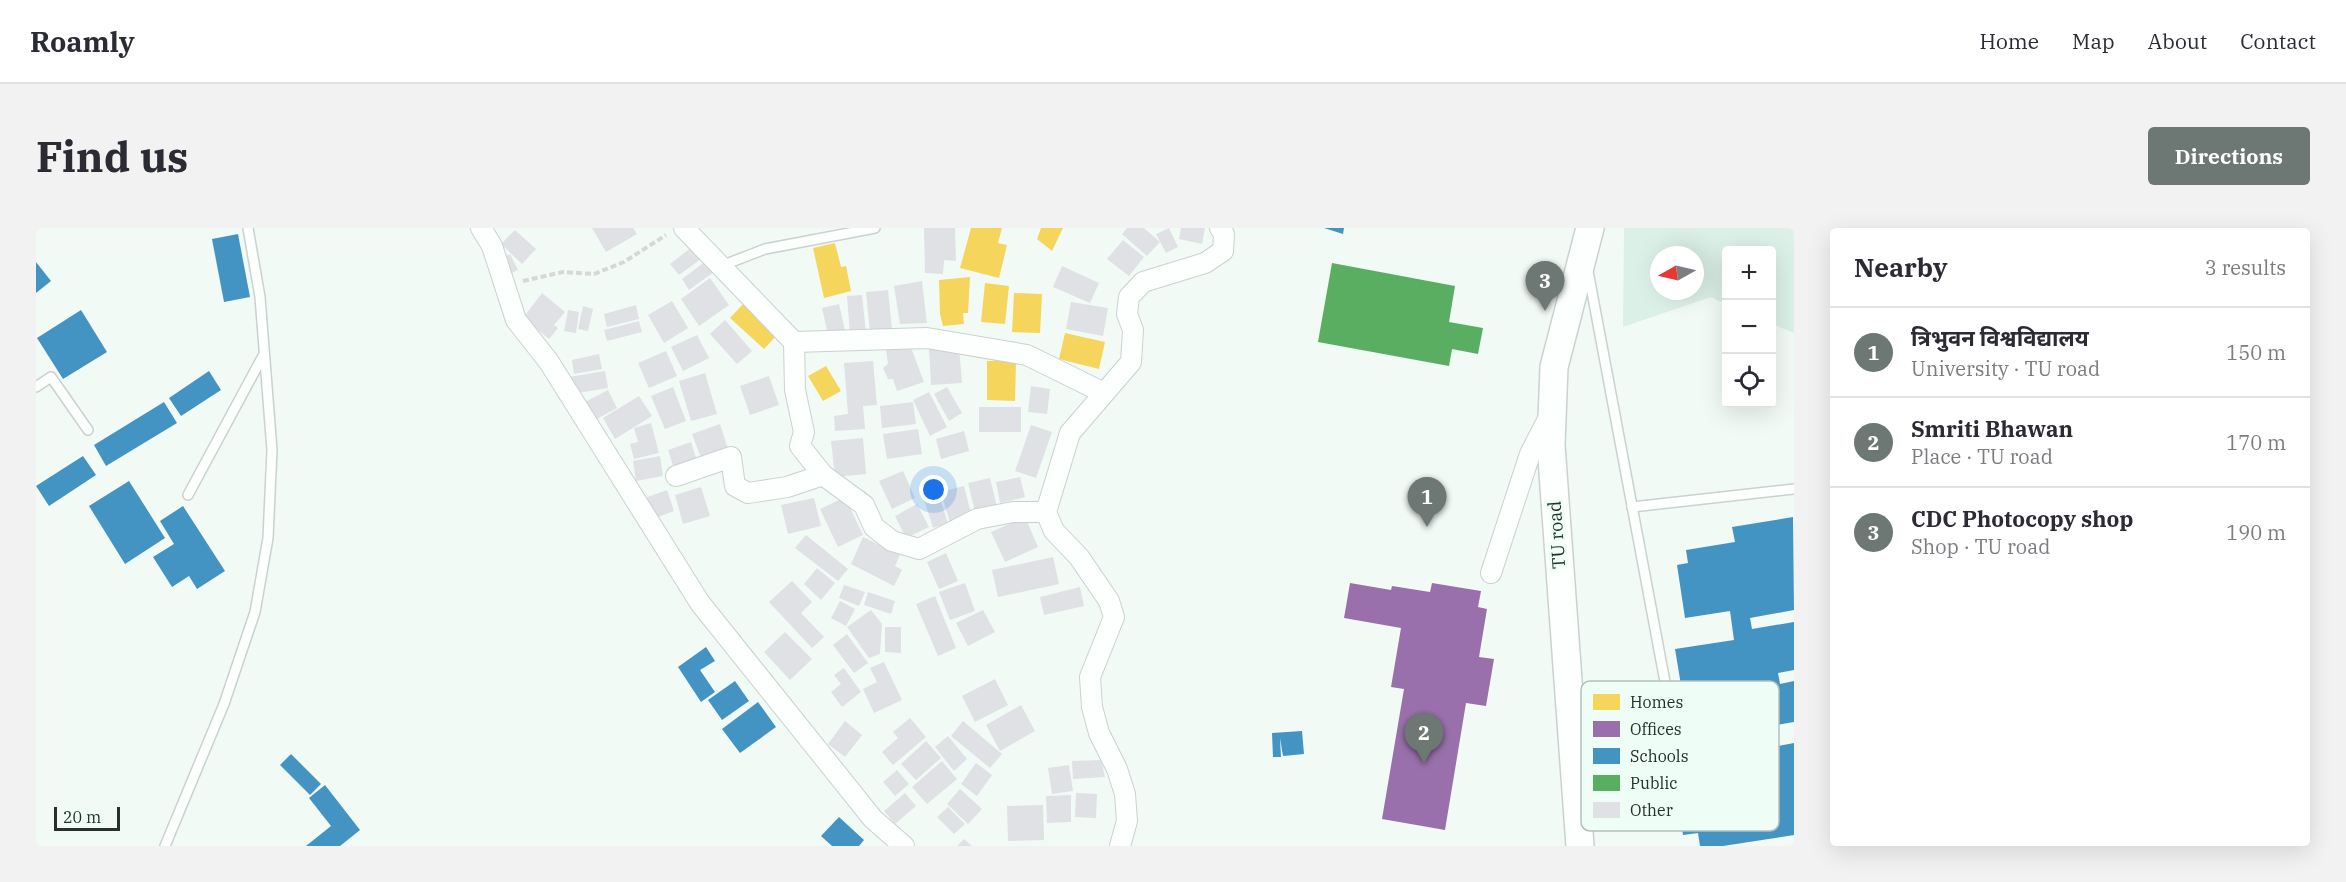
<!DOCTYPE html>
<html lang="en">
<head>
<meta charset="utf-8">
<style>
	:root { --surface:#fff; --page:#f2f2f3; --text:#2b2b33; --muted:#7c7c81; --line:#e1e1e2; --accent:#6d7773 }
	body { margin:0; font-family:"IBM Plex Serif","Noto Sans Devanagari",serif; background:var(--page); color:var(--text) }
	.controls { position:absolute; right:18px; top:18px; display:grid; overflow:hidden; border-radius:6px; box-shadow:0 6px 24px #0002 }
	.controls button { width:54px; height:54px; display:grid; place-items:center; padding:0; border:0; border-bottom:2px solid var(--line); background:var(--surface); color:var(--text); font:30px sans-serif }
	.compass { position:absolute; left:1614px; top:18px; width:54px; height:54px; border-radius:50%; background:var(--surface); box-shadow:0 6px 24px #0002; rotate:262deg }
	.scale { position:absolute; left:18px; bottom:15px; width:66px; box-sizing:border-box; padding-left:6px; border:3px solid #26302c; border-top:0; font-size:16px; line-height:21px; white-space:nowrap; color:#26302c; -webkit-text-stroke:4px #eefef7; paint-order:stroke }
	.you { position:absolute; left:898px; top:262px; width:21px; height:21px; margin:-15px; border:4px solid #fff; border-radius:50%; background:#1a73e8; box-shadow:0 0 0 9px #1a73e833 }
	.badge { display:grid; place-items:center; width:39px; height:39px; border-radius:50%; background:var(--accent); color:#fff; font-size:20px; font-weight:700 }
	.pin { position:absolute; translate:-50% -50px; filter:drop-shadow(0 2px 3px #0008) }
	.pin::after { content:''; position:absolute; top:32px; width:21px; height:18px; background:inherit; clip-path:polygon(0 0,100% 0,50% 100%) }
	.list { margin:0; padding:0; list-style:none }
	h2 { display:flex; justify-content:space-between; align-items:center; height:78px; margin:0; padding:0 24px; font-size:26px }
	h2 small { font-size:20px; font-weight:400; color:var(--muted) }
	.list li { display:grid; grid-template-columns:39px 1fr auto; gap:18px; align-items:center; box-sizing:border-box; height:90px; padding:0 24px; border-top:2px solid var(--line) }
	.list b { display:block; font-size:22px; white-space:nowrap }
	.list p { margin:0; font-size:20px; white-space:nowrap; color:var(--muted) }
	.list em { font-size:20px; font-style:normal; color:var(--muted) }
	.icon { flex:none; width:33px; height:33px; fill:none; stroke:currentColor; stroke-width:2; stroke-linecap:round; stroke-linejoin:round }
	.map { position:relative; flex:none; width:1758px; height:618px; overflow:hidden; border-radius:6px }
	header { display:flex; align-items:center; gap:36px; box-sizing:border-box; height:84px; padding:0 30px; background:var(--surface); border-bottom:2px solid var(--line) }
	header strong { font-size:28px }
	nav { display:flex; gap:33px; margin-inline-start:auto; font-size:21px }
	.intro { display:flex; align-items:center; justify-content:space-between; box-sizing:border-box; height:144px; padding:0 36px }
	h1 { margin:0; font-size:42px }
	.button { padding:15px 27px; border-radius:6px; background:var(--accent); color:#fff; font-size:21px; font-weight:700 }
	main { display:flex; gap:36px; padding:0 36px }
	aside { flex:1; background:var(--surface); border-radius:6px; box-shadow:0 6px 24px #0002 }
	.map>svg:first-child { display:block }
</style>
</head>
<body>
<header>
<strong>Roamly</strong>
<nav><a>Home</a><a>Map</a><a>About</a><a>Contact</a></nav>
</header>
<div class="intro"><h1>Find us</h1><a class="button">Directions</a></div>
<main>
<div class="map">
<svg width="1758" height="618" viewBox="0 0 1758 618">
	<rect width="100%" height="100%" fill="#f2faf6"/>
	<path fill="#dbf0e7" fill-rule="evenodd" d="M1588,0H1758V105L1736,96V22H1690V76L1675,69L1587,99ZM1623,27H1659V63H1623Z"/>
	<g fill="#f6d55c">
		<polygon points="935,0 966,0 962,15 971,17 963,50 924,40"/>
		<polygon points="1005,0 1027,0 1016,23 1001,11"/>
		<polygon points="799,15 805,39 810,38 815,63 788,70 777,20"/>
		<polygon points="934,49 932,85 927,85 928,96 907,98 904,86 903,52"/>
		<polygon points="949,55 973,58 969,96 945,94"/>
		<polygon points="978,65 1006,66 1004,105 976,104"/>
		<polygon points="708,75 742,106 728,121 694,90"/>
		<polygon points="1029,105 1069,114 1063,141 1023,131"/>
		<polygon points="951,133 980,133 979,173 951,172"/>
		<polygon points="790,138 805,163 787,173 772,148"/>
	</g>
	<polygon fill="#9970ab" points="1314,355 1355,362 1356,358 1394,364 1396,355 1445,363 1442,379 1451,381 1443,429 1458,431 1450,478 1430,475 1409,602 1346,591 1368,461 1355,459 1365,400 1308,390"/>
	<g fill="#4393c3">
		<polygon points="1288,0 1308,0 1307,6"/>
		<polygon points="202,6 214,69 188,74 176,11"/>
		<polygon points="0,34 15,53 0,65"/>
		<polygon points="45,82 71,124 27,151 1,110"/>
		<polygon points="173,143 185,162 145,188 133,170"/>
		<polygon points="128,174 141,195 70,238 58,217"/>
		<polygon points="47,228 60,247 13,278 0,258"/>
		<polygon points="93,253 129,310 89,336 53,278"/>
		<polygon points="147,278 189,343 161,361 153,348 136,359 117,329 138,316 124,293"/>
		<polygon points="1757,289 1758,382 1714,390 1716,401 1758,394 1758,442 1742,445 1744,456 1758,453 1758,494 1723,500 1727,521 1758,515 1758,607 1687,618 1664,618 1662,605 1647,607 1639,552 1660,549 1658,539 1695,533 1689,493 1663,496 1662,485 1650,487 1639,421 1698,412 1694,383 1649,390 1641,337 1652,335 1650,322 1699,314 1696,299"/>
		<polygon points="670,419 679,433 664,442 679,464 665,474 642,439"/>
		<polygon points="699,453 713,473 686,492 672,472"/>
		<polygon points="722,474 740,499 704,525 686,501"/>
		<polygon points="1266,503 1268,526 1247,528 1244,510 1245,529 1237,529 1236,505"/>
		<polygon points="255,526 285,556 274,567 244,537"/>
		<polygon points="289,557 324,602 304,618 270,618 295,598 273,570"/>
		<polygon points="803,589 828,612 823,618 796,618 785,608"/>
	</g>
	<polygon fill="#5aae61" points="1296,35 1419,58 1413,94 1447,100 1442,126 1416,121 1413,138 1282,114"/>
	<g fill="#dfe1e4">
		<polygon points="556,0 597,0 601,6 570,24"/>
		<polygon points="888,0 919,0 920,33 908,32 907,46 889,45"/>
		<polygon points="1091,0 1108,0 1124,14 1111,28 1086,6"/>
		<polygon points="1133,0 1142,19 1130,25 1120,6"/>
		<polygon points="1145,0 1169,0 1166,16 1143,11"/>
		<polygon points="479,2 500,21 486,36 465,16"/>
		<polygon points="1087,12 1108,29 1093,48 1071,31"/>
		<polygon points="656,19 665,31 643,47 634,36"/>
		<polygon points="474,26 482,42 474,46 466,30"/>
		<polygon points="670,33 678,44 653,62 646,51"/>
		<polygon points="1026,38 1063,55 1054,75 1017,59"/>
		<polygon points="674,50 693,77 663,98 645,71"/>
		<polygon points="886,53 891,95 864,96 858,58"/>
		<polygon points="852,62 856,101 834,104 830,64"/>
		<polygon points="506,65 529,84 518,97 522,100 513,111 487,90"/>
		<polygon points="826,67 830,105 814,106 811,68"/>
		<polygon points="636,73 652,100 628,115 612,87"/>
		<polygon points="1035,74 1072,80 1067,108 1030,101"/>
		<polygon points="803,76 810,107 793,111 786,80"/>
		<polygon points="600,77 603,91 571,99 568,86"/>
		<polygon points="547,78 557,81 552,103 542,101"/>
		<polygon points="532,82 543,84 540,105 528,103"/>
		<polygon points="689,92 716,123 701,136 674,106"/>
		<polygon points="603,93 606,104 571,113 568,102"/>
		<polygon points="661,107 673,130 647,143 635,119"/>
		<polygon points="874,117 888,154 861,163 857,151 852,151 847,140 852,136 850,122"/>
		<polygon points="923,118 926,155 895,157 893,121"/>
		<polygon points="630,123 641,148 613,160 602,135"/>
		<polygon points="563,126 566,141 538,146 536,132"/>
		<polygon points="837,133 841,177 827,178 829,201 799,203 798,188 812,186 808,135"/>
		<polygon points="569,143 572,160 536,166 533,149"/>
		<polygon points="669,145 681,186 655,193 643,153"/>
		<polygon points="733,148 743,177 714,187 704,158"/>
		<polygon points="995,158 1014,161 1011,186 992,184"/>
		<polygon points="637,159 650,193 629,201 615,168"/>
		<polygon points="911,159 926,185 913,193 898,166"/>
		<polygon points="572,162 581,180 555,194 545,176"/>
		<polygon points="893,164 911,199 894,208 877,172"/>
		<polygon points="603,168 616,188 579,211 567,190"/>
		<polygon points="877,174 880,196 846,200 844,178"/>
		<rect x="943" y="179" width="42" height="25"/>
		<polygon points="615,195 623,225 598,231 594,216 602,214 598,200"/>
		<polygon points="684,196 692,221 665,230 656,206"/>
		<polygon points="995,197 1016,204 1000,250 979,243"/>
		<polygon points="882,201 886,226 851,231 847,206"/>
		<polygon points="928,203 933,223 905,231 900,211"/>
		<polygon points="827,210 830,246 799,249 795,213"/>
		<polygon points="655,214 661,233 638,241 632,222"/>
		<polygon points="624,228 627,248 600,253 597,233"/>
		<polygon points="867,243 879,270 856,281 843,253"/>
		<polygon points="984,249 989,269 964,275 960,254"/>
		<polygon points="954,250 961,279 939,284 932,255"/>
		<polygon points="928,258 936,289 914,295 905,264"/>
		<polygon points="665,259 674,288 647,296 639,267"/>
		<polygon points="631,262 638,283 617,291 609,270"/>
		<polygon points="902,264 912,295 897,300 887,268"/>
		<polygon points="809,269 827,307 802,319 784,281"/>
		<polygon points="778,270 785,298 752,306 745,277"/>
		<polygon points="881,276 893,299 870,310 859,288"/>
		<polygon points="989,289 1002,319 969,334 955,304"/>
		<polygon points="770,307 812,341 802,353 759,320"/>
		<polygon points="827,309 864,327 859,338 866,342 858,358 815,336"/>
		<polygon points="910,325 922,353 903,361 891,334"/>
		<polygon points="1017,329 1023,356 962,369 956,342"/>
		<polygon points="781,340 799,355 785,372 768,356"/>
		<polygon points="756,353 776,374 765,385 788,409 776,420 733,374"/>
		<polygon points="929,355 939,383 914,392 903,364"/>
		<polygon points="808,357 829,364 823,378 803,370"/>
		<polygon points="1044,359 1048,378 1008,387 1004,369"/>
		<polygon points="832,364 859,373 855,386 828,377"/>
		<polygon points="899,368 920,420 902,428 880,376"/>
		<polygon points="804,373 819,381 810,398 795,390"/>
		<polygon points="835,382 846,396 844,426 833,430 811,399"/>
		<polygon points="947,382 959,404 932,418 920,395"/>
		<polygon points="849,399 865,399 865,425 849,424"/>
		<polygon points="749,404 776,431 754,452 728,424"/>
		<polygon points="811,406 832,435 818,445 797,417"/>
		<polygon points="848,434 866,472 838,485 827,461 841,454 834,440"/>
		<polygon points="808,440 825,464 806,479 795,464 805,456 798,447"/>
		<polygon points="959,451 972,477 939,494 926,468"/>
		<polygon points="985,477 999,503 964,523 950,497"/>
		<polygon points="874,490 890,509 857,537 846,524 862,510 857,504"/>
		<polygon points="809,493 826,507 809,529 792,516"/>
		<polygon points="927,493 966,526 954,540 915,508"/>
		<polygon points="912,508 931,531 918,543 899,519"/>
		<polygon points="890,513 905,530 880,552 865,536"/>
		<polygon points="1065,532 1069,549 1037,551 1036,533"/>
		<polygon points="906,533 921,551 891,576 876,559"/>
		<polygon points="940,535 956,547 941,568 925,556"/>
		<polygon points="1033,537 1037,563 1016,566 1012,540"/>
		<polygon points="861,542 873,556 859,568 847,554"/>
		<polygon points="924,561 946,581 932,596 911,576"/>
		<polygon points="869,565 880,578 859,596 848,583"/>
		<polygon points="1040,565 1061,566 1060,590 1039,589"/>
		<polygon points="1035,567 1035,594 1011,595 1010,568"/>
		<polygon points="1007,577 1008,612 972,613 971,578"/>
		<polygon points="912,579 929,596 918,606 901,589"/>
		<polygon points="928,611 936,618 921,618"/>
	</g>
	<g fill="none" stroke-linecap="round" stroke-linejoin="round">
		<defs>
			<g id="lane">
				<polyline points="685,38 729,21 839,0"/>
				<polyline points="1552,43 1644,534"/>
				<polyline points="0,159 15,149 52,202"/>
				<polyline points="152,267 228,126"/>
				<polyline points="1596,279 1758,261"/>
				<polyline points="129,618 188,476 219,384 232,310 236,222 224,69 212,0"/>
			</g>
			<g id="street">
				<polyline points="445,0 456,18 480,92 513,134 664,375 837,591 868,618"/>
				<polyline points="648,0 758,114 891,110 991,127 1068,165"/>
				<polyline points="758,114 759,162 768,204 764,218 787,247 828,277 838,299 856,313 883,321 941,291 977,284 1010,284"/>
				<polyline points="640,248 695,229 699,258 712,265 751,259 787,247"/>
				<polyline points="1455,345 1494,226 1514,187"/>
				<polyline points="1084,618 1091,593 1089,566 1081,541 1063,505 1056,479 1054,449 1078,389 1073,373 1043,329 1018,303 1010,284 1034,205 1095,134 1097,102 1091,86 1093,69 1107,54 1169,35 1187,23 1188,6 1184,0"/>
			</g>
			<polyline id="secondary" points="1544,618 1515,217 1518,139 1554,0"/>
		</defs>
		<use href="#lane" stroke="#cad2ce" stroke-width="12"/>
		<use href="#street" stroke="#cad2ce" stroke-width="22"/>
		<use href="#secondary" stroke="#cad2ce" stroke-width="30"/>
		<polyline stroke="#d6d8d7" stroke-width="4" stroke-dasharray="6 3" stroke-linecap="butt" points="487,53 527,44 558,46 588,34 630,7"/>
		<use href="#lane" stroke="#fdfefe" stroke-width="9"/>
		<use href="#street" stroke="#fdfefe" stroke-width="20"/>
		<use href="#secondary" stroke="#fdfefe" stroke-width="27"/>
	</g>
	<g text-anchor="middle" stroke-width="6" stroke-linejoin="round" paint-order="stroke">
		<g font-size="18" fill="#26302c" stroke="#eefef7">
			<text transform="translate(1521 307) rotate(-94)" y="6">TU road</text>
		</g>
	</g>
	<rect x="1545" y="453" width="198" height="150" rx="9" fill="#eefef7" stroke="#b2c0ba" stroke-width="1.5"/>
	<rect x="1557" y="466" width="27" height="16" fill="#f6d55c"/>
	<rect x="1557" y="493" width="27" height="16" fill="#9970ab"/>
	<rect x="1557" y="520" width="27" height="16" fill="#4393c3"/>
	<rect x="1557" y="547" width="27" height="16" fill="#5aae61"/>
	<rect x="1557" y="574" width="27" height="16" fill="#dfe1e4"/>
	<g font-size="16" fill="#26302c">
		<text x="1594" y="480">Homes</text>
		<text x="1594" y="507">Offices</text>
		<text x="1594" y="534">Schools</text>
		<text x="1594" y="561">Public</text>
		<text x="1594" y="588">Other</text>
	</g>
</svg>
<div class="controls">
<button>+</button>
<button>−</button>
<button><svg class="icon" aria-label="locate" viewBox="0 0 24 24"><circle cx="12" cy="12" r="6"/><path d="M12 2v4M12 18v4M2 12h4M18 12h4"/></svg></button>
</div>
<svg class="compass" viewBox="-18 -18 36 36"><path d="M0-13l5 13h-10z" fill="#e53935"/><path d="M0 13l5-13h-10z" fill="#7c7c81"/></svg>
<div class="scale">20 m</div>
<div class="you"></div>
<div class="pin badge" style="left:1391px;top:299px">1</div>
<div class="pin badge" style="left:1388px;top:535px">2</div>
<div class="pin badge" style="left:1509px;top:83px">3</div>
</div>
<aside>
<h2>Nearby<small>3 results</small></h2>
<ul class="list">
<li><span class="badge">1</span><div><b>त्रिभुवन विश्वविद्यालय</b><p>University · TU road</p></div><em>150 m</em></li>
<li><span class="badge">2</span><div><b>Smriti Bhawan</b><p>Place · TU road</p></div><em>170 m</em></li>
<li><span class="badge">3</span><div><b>CDC Photocopy shop</b><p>Shop · TU road</p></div><em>190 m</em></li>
</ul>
</aside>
</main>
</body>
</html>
